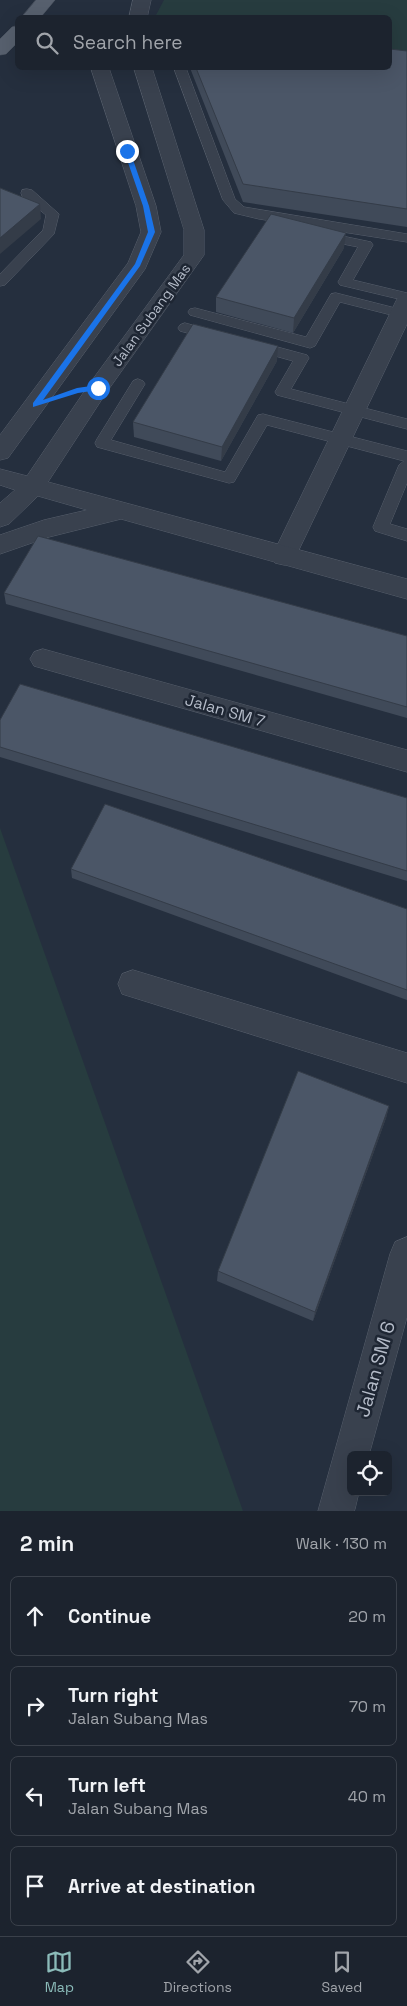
<!DOCTYPE html>
<html lang="en">
<head>
<meta charset="utf-8">
<style>
	:root { --surface:#1c232e; --page:#292f3a; --text:#f1f3f6; --muted:#a0a4aa; --line:#3a404a; --accent:#8bbbb9 }
	body { margin:0; font-family:"Space Grotesk",sans-serif; background:var(--page); color:var(--text) }
	.controls { position:absolute; right:15px; bottom:15px; display:grid; overflow:hidden; border-radius:8px; box-shadow:0 5px 20px #0002 }
	.controls button { width:45px; height:45px; display:grid; place-items:center; padding:0; border:0; border-bottom:1px solid var(--line); background:var(--surface); color:var(--text); font:25px sans-serif }
	.stop { position:absolute; width:15px; height:15px; margin:-11px; border:4px solid #1a73e8; border-radius:50%; background:#fff }
	.stop.end { background:#1a73e8; border-color:#fff; box-shadow:0 1px 5px #0008 }
	.list { margin:0; padding:0; list-style:none }
	h2 { display:flex; justify-content:space-between; align-items:center; height:65px; margin:0; padding:0 20px; font-size:21px }
	h2 small { font-size:16px; font-weight:400; color:var(--muted) }
	.list li { display:grid; grid-template-columns:32px 1fr auto; gap:15px; align-items:center; box-sizing:border-box; height:80px; margin:0 10px 10px; padding:0 10px; border:1px solid var(--line); border-radius:8px }
	.list b { display:block; font-size:19px; white-space:nowrap }
	.list p { margin:0; font-size:16px; white-space:nowrap; color:var(--muted) }
	.list em { font-size:16px; font-style:normal; color:var(--muted) }
	.icon { flex:none; width:28px; height:28px; fill:none; stroke:currentColor; stroke-width:2; stroke-linecap:round; stroke-linejoin:round }
	.map { position:relative; flex:none; width:407px; height:1511px; overflow:hidden }
	.search { position:absolute; background:var(--surface); box-shadow:0 5px 20px #0002; left:15px; right:15px; top:15px; height:55px; display:flex; align-items:center; gap:12px; box-sizing:border-box; padding:0 18px; border-radius:8px; color:var(--muted); font-size:19px }
	.sheet { height:425px; background:var(--surface) }
	nav { display:flex; justify-content:space-around; align-items:center; box-sizing:border-box; height:70px; border-top:1px solid var(--line); background:var(--surface); font-size:14px; color:var(--muted) }
	nav a { display:grid; justify-items:center; gap:2px }
	nav .on { color:var(--accent) }
	.map>svg:first-child { display:block }
</style>
</head>
<body>
<div class="map">
<svg width="407" height="1511" viewBox="0 0 407 1511">
	<rect width="100%" height="100%" fill="#252f3e"/>
	<g fill="#273c3f">
		<polygon points="164,0 407,0 407,52 390,49 390,18 171,18 156,15"/>
		<polygon points="0,828 243,1511 0,1511"/>
	</g>
	<g fill="none" stroke-linecap="round" stroke-linejoin="round">
		<defs>
			<g id="service">
				<polygon points="174,68 186,68 235,199 244,207 407,234 407,242 259,219 234,213 223,200"/>
				<polygon points="27,189 32,190 59,214 54,234 5,285 0,286 0,274 43,230 46,215 22,196 21,193 22,190"/>
				<polygon points="323,232 371,242 373,245 353,280 407,293 407,301 340,285 338,282 358,247 318,239 316,236"/>
				<polygon points="336,293 407,311 407,319 340,302 315,346 310,348 190,315 188,312 190,309 195,308 306,337 331,294"/>
				<polygon points="185,323 218,332 220,335 218,338 213,340 180,331 178,328 180,325"/>
				<polygon points="255,341 307,355 309,358 291,389 407,419 407,429 277,395 275,392 293,361 250,349 248,346 250,343"/>
				<polygon points="138,379 143,381 145,384 111,440 225,472 258,415 263,414 407,451 407,483 390,524 407,529 407,541 375,531 373,527 399,465 404,461 267,425 234,482 229,483 97,447 95,443 97,439 133,381"/>
			</g>
			<g id="minor">
				<polygon points="407,294 407,324 296,556 293,563 284,565 275,563 272,556 396,301 399,296"/>
				<polygon points="43,649 407,750 407,772 34,666 30,659 34,652"/>
				<polygon points="133,970 407,1053 407,1083 122,994 118,984 122,974"/>
				<polygon points="407,1237 407,1317 369,1455 351,1455 351,1492 359,1492 355,1509 354,1511 318,1511 390,1254 395,1242"/>
			</g>
			<g id="tertiary">
				<polygon points="133,0 151,0 147,18 129,18"/>
				<polygon points="91,68 109,68 156,206 161,232 145,269 8,458 0,460 0,435 128,263 141,232 136,206"/>
				<polygon points="134,68 152,68 204,230 204,255 106,393 48,482 407,579 407,599 121,519 49,537 0,554 0,535 44,520 87,510 38,496 9,524 0,527 0,503 15,490 0,485 0,469 27,476 90,383 184,255 184,230"/>
			</g>
			<g id="primary">
				<polygon points="36,0 55,0 40,18 21,18"/>
				<polygon points="18,26 18,42 6,54 0,55 0,39 12,27"/>
			</g>
		</defs>
		<use href="#service" stroke="#575f6c" stroke-width="1"/>
		<use href="#minor" stroke="#575f6c" stroke-width="1"/>
		<use href="#tertiary" stroke="#575f6c" stroke-width="1"/>
		<use href="#primary" stroke="#424a57" stroke-width="1"/>
		<use href="#service" fill="#39414e" fill-rule="evenodd"/>
		<use href="#minor" fill="#39414e" fill-rule="evenodd"/>
		<use href="#tertiary" fill="#39414e" fill-rule="evenodd"/>
		<use href="#primary" fill="#57606e" fill-rule="evenodd"/>
	</g>
	<g fill="#404a59">
		<polygon points="407,51 407,227 243,202 190,68 390,68"/>
		<polygon points="344,248 293,333 216,312 216,297"/>
		<polygon points="277,361 221,461 134,437 133,422"/>
		<polygon points="4,593 407,636 407,718 6,604"/>
		<polygon points="0,720 407,798 407,881 0,757"/>
		<polygon points="71,869 407,909 407,1000 72,878"/>
		<polygon points="389,1106 386,1118 313,1321 217,1281 218,1271"/>
	</g>
	<g fill="#343c48">
		<polygon points="40,204 41,219 0,254 0,238"/>
		<polygon points="346,233 344,248 293,333 294,318"/>
		<polygon points="278,346 277,361 221,461 222,447"/>
		<polygon points="389,1106 386,1118 313,1321 315,1312"/>
	</g>
	<g fill="#4b5667" stroke="#343c48">
		<polygon points="390,49 407,51 407,209 243,184 196,68 390,68"/>
		<polygon points="0,188 40,204 0,238"/>
		<polygon points="271,214 346,233 294,318 216,297"/>
		<polygon points="193,324 278,346 222,447 133,422"/>
		<polygon points="38,536 407,636 407,707 4,593"/>
		<polygon points="20,684 407,798 407,871 0,747 0,720"/>
		<polygon points="105,804 407,909 407,990 71,869"/>
		<polygon points="298,1071 389,1106 315,1312 218,1271"/>
	</g>
	<polygon fill="#1a73e8" points="127,149 130,151 149,206 155,232 140,266 43,400 77,388 98,385 102,388 98,390 78,393 33,407 33,403 135,264 148,232 143,206 124,151"/>
	<g text-anchor="middle" stroke-width="5" stroke-linejoin="round" paint-order="stroke">
		<g font-size="14" fill="#b5bcc9" stroke="#1e2633">
			<text transform="translate(151 315) rotate(-54)" y="5">Jalan Subang Mas</text>
		</g>
		<g font-size="16" fill="#b5bcc9" stroke="#1e2633">
			<text transform="translate(225 710) rotate(16)" y="6">Jalan SM 7</text>
		</g>
		<g font-size="19" fill="#b5bcc9" stroke="#1e2633">
			<text transform="translate(375 1369) rotate(-74)" y="7">Jalan SM 6</text>
		</g>
	</g>
</svg>
<div class="controls">
<button><svg class="icon" aria-label="locate" viewBox="0 0 24 24"><circle cx="12" cy="12" r="6"/><path d="M12 2v4M12 18v4M2 12h4M18 12h4"/></svg></button>
</div>
<div class="stop" style="left:98px;top:388px"></div>
<div class="stop end" style="left:127px;top:151px"></div>
<div class="search"><svg class="icon" aria-label="search" viewBox="0 0 24 24"><circle cx="10" cy="10" r="6"/><path d="M15 15l6 6"/></svg>Search here</div>
</div>
<section class="sheet">
<h2>2 min<small>Walk · 130 m</small></h2>
<ul class="list">
<li><svg class="icon" aria-label="ahead" viewBox="0 0 24 24"><path d="M12 20V5M6 11l6-6 6 6"/></svg><div><b>Continue</b></div><em>20 m</em></li>
<li><svg class="icon" aria-label="right" viewBox="0 0 24 24"><path d="M7 20v-9h11M14 6l5 5-5 5"/></svg><div><b>Turn right</b><p>Jalan Subang Mas</p></div><em>70 m</em></li>
<li><svg class="icon" aria-label="left" viewBox="0 0 24 24"><path d="M17 20v-9H6M10 6l-5 5 5 5"/></svg><div><b>Turn left</b><p>Jalan Subang Mas</p></div><em>40 m</em></li>
<li><svg class="icon" aria-label="arrive" viewBox="0 0 24 24"><path d="M6 21V4h12l-3 4 3 4H6"/></svg><div><b>Arrive at destination</b></div></li>
</ul>
</section>
<nav>
<a class="on"><svg class="icon" aria-label="map" viewBox="0 0 24 24"><path d="M3 6l6-2 6 2 6-2v14l-6 2-6-2-6 2zM9 4v14M15 6v14"/></svg>Map</a>
<a><svg class="icon" aria-label="directions" viewBox="0 0 24 24"><path d="M12 3l9 9-9 9-9-9zM9 14v-3h6M13 9l2 2-2 2"/></svg>Directions</a>
<a><svg class="icon" aria-label="saved" viewBox="0 0 24 24"><path d="M7 4h10v16l-5-4-5 4z"/></svg>Saved</a>
</nav>
</body>
</html>
